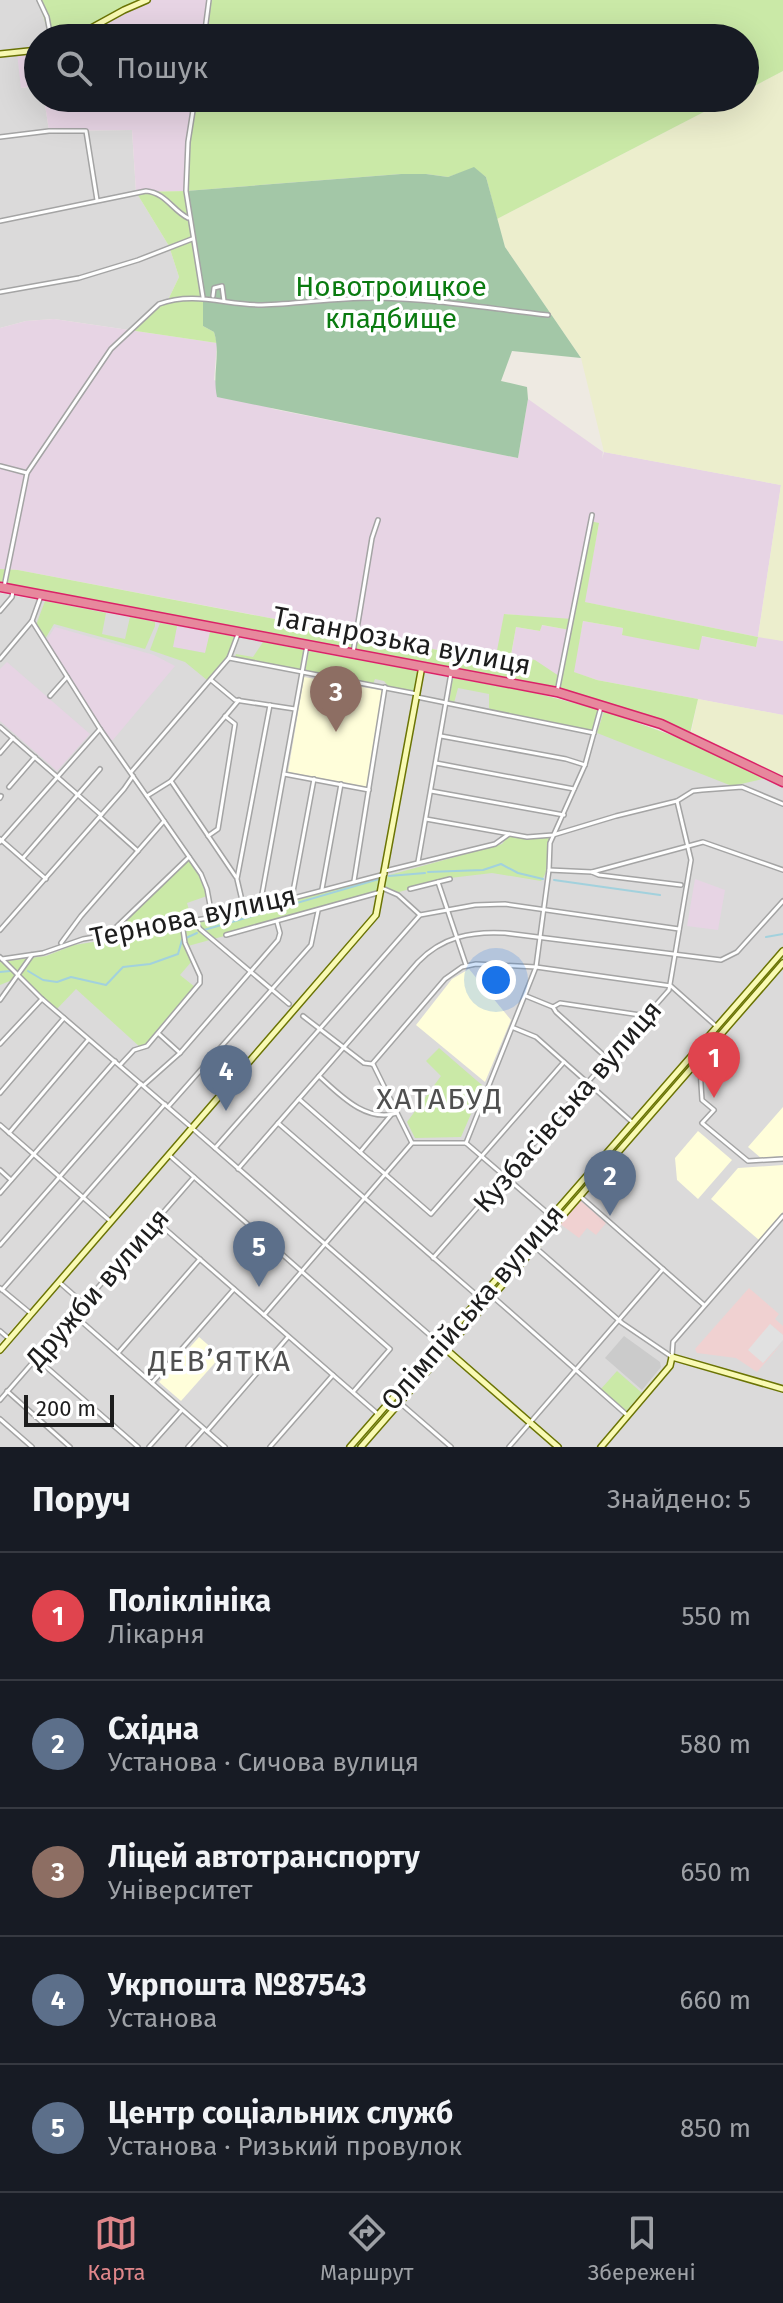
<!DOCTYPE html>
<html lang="uk">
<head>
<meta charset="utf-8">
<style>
	:root { --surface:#171b24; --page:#20242c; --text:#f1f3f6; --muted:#9ea1a6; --line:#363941; --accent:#df868a }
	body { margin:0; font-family:"Fira Sans",sans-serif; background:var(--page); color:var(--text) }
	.scale { position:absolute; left:24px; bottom:20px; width:90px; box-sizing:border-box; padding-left:8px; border:4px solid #1d1d1d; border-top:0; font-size:22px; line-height:28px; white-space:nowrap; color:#1d1d1d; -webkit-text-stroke:6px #fff; paint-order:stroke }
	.you { position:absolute; left:496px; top:980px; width:28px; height:28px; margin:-20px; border:6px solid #fff; border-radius:50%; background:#1a73e8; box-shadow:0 0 0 12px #1a73e833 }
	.badge { display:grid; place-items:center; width:52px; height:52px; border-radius:50%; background:var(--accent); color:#fff; font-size:26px; font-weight:700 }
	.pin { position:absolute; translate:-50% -66px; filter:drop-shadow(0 2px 4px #0008) }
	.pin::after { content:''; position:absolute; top:42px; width:28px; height:24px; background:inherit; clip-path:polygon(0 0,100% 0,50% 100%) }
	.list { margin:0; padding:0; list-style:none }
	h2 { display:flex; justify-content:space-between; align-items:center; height:104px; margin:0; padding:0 32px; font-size:34px }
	h2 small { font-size:26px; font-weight:400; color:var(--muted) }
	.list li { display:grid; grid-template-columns:52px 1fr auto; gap:24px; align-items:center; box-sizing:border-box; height:128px; padding:0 32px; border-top:2px solid var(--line) }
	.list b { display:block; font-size:30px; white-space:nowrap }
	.list p { margin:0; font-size:26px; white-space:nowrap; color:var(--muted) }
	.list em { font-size:26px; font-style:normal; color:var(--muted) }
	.icon { flex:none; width:44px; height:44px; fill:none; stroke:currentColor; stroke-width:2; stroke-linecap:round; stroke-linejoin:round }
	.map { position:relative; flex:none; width:783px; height:1447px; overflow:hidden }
	.search { position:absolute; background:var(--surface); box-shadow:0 8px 32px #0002; left:24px; right:24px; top:24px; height:88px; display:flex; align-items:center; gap:20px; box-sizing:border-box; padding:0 28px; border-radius:44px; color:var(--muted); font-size:30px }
	.sheet { height:744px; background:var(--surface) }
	nav { display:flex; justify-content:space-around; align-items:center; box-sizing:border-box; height:112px; border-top:2px solid var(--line); background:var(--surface); font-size:22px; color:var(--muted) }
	nav a { display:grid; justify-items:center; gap:4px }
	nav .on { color:var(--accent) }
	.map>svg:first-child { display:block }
</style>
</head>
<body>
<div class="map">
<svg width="783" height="1447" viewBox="0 0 783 1447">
	<rect width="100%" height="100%" fill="#eeeae2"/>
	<g fill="#dbdada">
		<polygon points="0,0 38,0 50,38 38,38 38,50 21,88 38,86 38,98 44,98 49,131 132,130 136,192 169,246 179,277 168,300 151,309 129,330 54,319 26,321 0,328"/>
		<polygon points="0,593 420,671 374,919 0,1343"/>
		<polygon points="421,672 535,693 602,710 682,739 783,786 783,951 350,1447 0,1447 0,1352 377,917"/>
		<polygon points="783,967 783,1447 364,1447 559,1223"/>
	</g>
	<g fill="#f0d1d1">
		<polygon points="580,1200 606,1223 596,1235 587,1228 579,1238 559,1223"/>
		<polygon points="749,1288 779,1314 775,1319 783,1326 783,1335 770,1324 763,1363 783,1342 757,1372 736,1358 697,1353 695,1349"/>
	</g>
	<g fill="#e7d4e4">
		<polygon points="147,0 209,0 204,38 73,38"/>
		<polygon points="38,50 38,86 21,88 17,53"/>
		<polygon points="44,98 195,98 186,191 136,192 132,130 49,131"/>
		<polygon points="54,319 217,343 214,380 273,409 518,458 528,399 603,452 602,459 604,452 781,485 758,636 783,641 783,715 597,680 573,672 583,621 623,628 622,634 698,649 701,636 756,647 758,637 584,602 599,523 572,620 505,614 496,661 18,570 0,569 0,328 26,321"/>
		<polygon points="541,625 571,630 562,678 511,656 516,627 540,631"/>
		<polygon points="177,626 210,632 206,653 173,647"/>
		<polygon points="55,627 154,655 175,666 113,740 109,740 46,641"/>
		<polygon points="7,662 90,734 57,771 0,721 0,669"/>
		<polygon points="695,879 725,890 718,930 687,926"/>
	</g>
	<g fill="#fffeda">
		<polygon points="304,677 385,691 367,787 288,772"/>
		<polygon points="469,969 511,1020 485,1082 416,1025 452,979"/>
		<polygon points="783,1107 783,1156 761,1158 748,1147"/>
		<polygon points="698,1131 732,1160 698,1199 677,1180 675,1158"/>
		<polygon points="783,1165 783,1212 759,1240 711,1199 738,1168"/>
		<polygon points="199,1337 221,1356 181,1401 159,1382"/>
	</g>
	<polygon fill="#cbcbcb" points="624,1336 660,1362 661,1367 642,1390 605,1358"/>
	<g fill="#eceecd">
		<polygon points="783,71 783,641 758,637 781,485 604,452 581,358 505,247 497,219 731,98 745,98 745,91"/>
		<polygon points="698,699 783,715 783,776 691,734"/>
	</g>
	<g fill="#cae9a7" fill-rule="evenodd">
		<polygon points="38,0 147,0 73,38 50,38"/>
		<polygon points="209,0 783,0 783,71 745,91 745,38 204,38"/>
		<polygon points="195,98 731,98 497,219 486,177 474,168 448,177 426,174 401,174 186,191 203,292 203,326 214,332 217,343 129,330 151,309 168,300 179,277 169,246 136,192 186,191 188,142"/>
		<path d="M590,521L599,523L585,602L758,637L756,647L702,636L699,650L622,635L623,628L583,621L574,672L597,680L698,699L690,734L605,702L536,685L0,585V569L18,570L495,661L504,614L572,619ZM542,625L570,630L562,678L535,660L511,655L516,627L540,631Z"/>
		<polygon points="45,601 106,613 102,634 125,639 130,617 155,622 155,626 145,649 54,624 45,639 36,625"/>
		<polygon points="160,623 177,626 173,647 205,653 210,632 236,637 231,653 207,680 185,662 150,650"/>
		<polygon points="263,642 304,650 301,671 235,657 236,654 253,657"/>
		<polygon points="309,651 418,671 414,691 389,687 384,681 375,679 373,684 305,672"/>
		<polygon points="453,678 535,693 600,710 593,732 492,710 489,708 489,694 458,688 454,703 449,702"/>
		<polygon points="604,711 682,739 767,778 732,786 597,733"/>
		<path d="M509,835L553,836C547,852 550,871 541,881L492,873L450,878L399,892L383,889L386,876L502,844Z"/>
		<polygon points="188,859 203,882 207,896 187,903 192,920 198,922 384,876 381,893 188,946 186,950 192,961 180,975 195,987 147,1045 140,1047 76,989 55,1011 22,976 0,985 0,962 46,956 74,945 106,940 118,926"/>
		<polygon points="783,951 783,963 360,1447 350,1447"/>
		<polygon points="439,1048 483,1086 461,1137 415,1138 407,1122 441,1076 426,1061"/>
		<polygon points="617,1371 642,1393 625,1412 600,1390"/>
	</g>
	<path fill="#a3c7a7" d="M474,167L486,177L505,247L581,358L512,351L501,381L527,387L528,399L518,458L217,397C212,374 221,354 214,332L203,326V292L188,218L186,191L401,174H426L448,177Z"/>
	<polygon fill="#e1e1e1" points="770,1324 783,1335 783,1340 763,1363 748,1350"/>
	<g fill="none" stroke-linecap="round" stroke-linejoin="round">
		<g stroke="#a2d1dd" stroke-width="2">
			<polyline points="428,872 483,870 501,864 518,873 543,879"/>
			<polyline points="389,876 425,873"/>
			<polyline points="554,880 660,895"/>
			<polyline points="204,930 379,879"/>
			<polyline points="766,937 783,934"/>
			<polyline points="186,938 197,933"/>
			<polyline points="28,971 43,980 57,982 71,977 106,985 123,967 150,964 178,954 182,940"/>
			<polyline points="0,972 10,971"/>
		</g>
		<defs>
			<g id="street">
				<polyline points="39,0 47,17 51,38"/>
				<polyline points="204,38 209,0"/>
				<polyline points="195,98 188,142 186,191 203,297"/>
				<polyline points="0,137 49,131 86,131 97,200"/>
				<path d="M0,221L146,191C166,193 172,210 188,218"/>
				<polyline points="0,292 79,278 138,260 192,239"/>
				<polyline points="213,296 214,288 222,286 224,301"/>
				<polyline points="0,466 27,473"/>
				<path d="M4,587L27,473L111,349L159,304C194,291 226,305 262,305C300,304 339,297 378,298C435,299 492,309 548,315"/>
				<polyline points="0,611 12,597 13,591"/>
				<polyline points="32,621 100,729 201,874 207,889 212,916"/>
				<polyline points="353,653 372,538 378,520"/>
				<polyline points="229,658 417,694"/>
				<polyline points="0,659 32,621 41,596"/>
				<polyline points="211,680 235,700 295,709"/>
				<polyline points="557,692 592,515"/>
				<polyline points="50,696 67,677"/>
				<polyline points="417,697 594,733"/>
				<polyline points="0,727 101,815"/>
				<polyline points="441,736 566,759 585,765"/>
				<polyline points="0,753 13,738"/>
				<polyline points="436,763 574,789"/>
				<polyline points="131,772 229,658 238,634"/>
				<polyline points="284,774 369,790"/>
				<polyline points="171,781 236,877"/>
				<polyline points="9,787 35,757"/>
				<polyline points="431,791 564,815"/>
				<polyline points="147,796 171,781 239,700"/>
				<polyline points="0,798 1,796"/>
				<polyline points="100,817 138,851"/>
				<polyline points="426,819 527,837 553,835 616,816 677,801 693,791 702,790 742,787 783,804"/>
				<polyline points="208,836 218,829 235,724 225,716"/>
				<polyline points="0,839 46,879"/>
				<polyline points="0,842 100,729"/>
				<polyline points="23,858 100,769"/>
				<polyline points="418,862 451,673"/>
				<polyline points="549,870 592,872 599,875 681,885"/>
				<polyline points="385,871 495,844 509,834"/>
				<polyline points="592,872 703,842 783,870"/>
				<polyline points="354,881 385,687"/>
				<polyline points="438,882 466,965"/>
				<polyline points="382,888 398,895 420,915"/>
				<polyline points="322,889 341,784"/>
				<polyline points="410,889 450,879"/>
				<polyline points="292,897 314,779"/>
				<polyline points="260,905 307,645"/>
				<polyline points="244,909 237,879 270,705"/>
				<polyline points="195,921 200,929 289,1004"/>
				<polyline points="0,930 124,789 133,776"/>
				<polyline points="108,935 189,857"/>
				<polyline points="226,935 381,892"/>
				<polyline points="61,943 81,916 164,821"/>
				<polyline points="0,957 42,999 191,1127"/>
				<polyline points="2,959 43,953 83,939 232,914 385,874"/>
				<polyline points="526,996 553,1007 560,1003 647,1016"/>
				<polyline points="0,1000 32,955"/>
				<polyline points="553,1007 556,1012 608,1059"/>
				<polyline points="303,1016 364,1063 372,1064"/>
				<polyline points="514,1028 536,1037 632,1122"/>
				<polyline points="159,1034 180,1053"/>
				<polyline points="0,1044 42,999"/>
				<polyline points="121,1064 134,1050 147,1046 200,983 200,976 185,943 182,923"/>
				<polyline points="372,1064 445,979 462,967 476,964 536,967 671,986 716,1026"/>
				<polyline points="373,1064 412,1143"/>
				<polyline points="697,1064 700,1068 702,1100 714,1110 702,1123 748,1161 783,1159"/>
				<path d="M319,1076C340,1095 366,1123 397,1113"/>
				<polyline points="144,1085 180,1053 278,940 280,933 277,922"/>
				<polyline points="0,1093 64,1018"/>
				<polyline points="299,1099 431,1214 564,1062"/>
				<polyline points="168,1107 311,945 318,911"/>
				<polyline points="278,1123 480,1298"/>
				<polyline points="0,1125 109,1220"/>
				<polyline points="192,1128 440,1344"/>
				<polyline points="9,1133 88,1040"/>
				<polyline points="466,1143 536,967 549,870 550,843 585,765 601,707"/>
				<polyline points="466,1143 551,1216"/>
				<polyline points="215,1148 420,915 475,905 505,904 679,929"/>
				<polyline points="360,1152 391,1115"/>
				<polyline points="169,1155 390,1349 353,1392"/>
				<path d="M238,1169L418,962C442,937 471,931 505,933L721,960L737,952L783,901"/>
				<polyline points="0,1170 11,1180"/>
				<polyline points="0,1193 115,1061"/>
				<polyline points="581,1197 704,1305"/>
				<polyline points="156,1221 379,1415"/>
				<polyline points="0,1245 141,1084"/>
				<polyline points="535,1247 622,1323 672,1357"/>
				<polyline points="433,1258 669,990 691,860 677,801"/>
				<polyline points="59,1282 84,1304"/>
				<polyline points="0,1288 29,1312"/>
				<polyline points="2,1290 165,1104"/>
				<polyline points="492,1296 627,1415"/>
				<polyline points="74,1315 225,1447"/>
				<polyline points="264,1315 412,1143 465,1143"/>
				<polyline points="0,1331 7,1337"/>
				<polyline points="118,1353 200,1259"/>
				<polyline points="672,1357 673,1342 783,1216"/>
				<polyline points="36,1358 138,1447"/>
				<polyline points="152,1383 234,1289"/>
				<polyline points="7,1391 70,1447"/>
				<polyline points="0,1400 194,1177"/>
				<polyline points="399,1402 451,1447"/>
				<polyline points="0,1419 32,1447"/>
				<polyline points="207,1431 288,1337"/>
				<polyline points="149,1447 181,1411"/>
				<polyline points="188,1447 204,1429"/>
				<polyline points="270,1447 333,1375"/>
				<polyline points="509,1447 663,1269"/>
			</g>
			<g id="secondary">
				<polyline points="73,38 124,10 147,0"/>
				<polyline points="0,54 38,50"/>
				<polyline points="440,1344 558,1447"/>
				<polyline points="0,1350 376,915 422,666"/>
				<polyline points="350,1447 783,951"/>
				<polyline points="361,1447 783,963"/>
				<polyline points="601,1447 670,1366 672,1357 783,1389"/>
			</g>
			<polyline id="highway" points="0,587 557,692 661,724 783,782"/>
		</defs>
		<use href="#street" stroke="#a4a4a4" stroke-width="6"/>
		<use href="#secondary" stroke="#6b7404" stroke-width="8"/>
		<use href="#highway" stroke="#da2267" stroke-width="11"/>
		<use href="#street" stroke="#fff" stroke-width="3"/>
		<use href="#secondary" stroke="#f9fab4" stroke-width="5"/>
		<use href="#highway" stroke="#e7889d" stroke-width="8"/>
	</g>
	<g text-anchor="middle" stroke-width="7" stroke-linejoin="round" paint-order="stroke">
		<g font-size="28" fill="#0a7b10" stroke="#fff">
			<text x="391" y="296">Новотроицкое<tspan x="391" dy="32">кладбище</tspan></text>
		</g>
		<g font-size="28" fill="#1d1d1d" stroke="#fff">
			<text transform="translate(402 640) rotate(11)" y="10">Таганрозька вулиця</text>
			<text transform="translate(193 916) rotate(-12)" y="10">Тернова вулиця</text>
			<text transform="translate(567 1106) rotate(-49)" y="10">Кузбасівська вулиця</text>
			<text transform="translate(97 1288) rotate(-49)" y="10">Дружби вулиця</text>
			<text transform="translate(472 1307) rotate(-49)" y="10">Олімпійська вулиця</text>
		</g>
		<g font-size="30" letter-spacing="2" fill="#505050" stroke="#fff">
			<text x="440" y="1109">ХАТАБУД</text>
			<text x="220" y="1371">ДЕВ’ЯТКА</text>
		</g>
	</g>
</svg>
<div class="scale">200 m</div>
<div class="you"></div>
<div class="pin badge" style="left:714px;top:1098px;background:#e0444e">1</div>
<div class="pin badge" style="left:610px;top:1216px;background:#5c6f8a">2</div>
<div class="pin badge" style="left:336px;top:732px;background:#8d6e63">3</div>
<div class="pin badge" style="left:226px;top:1111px;background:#5c6f8a">4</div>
<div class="pin badge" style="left:259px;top:1287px;background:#5c6f8a">5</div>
<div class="search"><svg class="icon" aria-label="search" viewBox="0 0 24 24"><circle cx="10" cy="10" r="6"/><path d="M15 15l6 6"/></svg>Пошук</div>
</div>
<section class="sheet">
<h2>Поруч<small>Знайдено: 5</small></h2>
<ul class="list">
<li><span class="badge" style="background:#e0444e">1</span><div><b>Поліклініка</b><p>Лікарня</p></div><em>550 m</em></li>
<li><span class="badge" style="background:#5c6f8a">2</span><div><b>Східна</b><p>Установа · Сичова вулиця</p></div><em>580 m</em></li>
<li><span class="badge" style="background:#8d6e63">3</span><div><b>Ліцей автотранспорту</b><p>Університет</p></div><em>650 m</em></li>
<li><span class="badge" style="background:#5c6f8a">4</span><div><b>Укрпошта №87543</b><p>Установа</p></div><em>660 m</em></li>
<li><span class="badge" style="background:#5c6f8a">5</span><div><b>Центр соціальних служб</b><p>Установа · Ризький провулок</p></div><em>850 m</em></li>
</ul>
</section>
<nav>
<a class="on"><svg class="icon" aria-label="map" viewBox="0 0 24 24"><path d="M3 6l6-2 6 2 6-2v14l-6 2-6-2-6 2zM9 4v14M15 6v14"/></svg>Карта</a>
<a><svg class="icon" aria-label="directions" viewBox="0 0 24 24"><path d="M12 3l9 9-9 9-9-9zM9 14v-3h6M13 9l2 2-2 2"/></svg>Маршрут</a>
<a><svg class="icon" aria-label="saved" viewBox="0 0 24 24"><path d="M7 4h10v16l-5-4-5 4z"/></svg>Збережені</a>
</nav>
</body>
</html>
